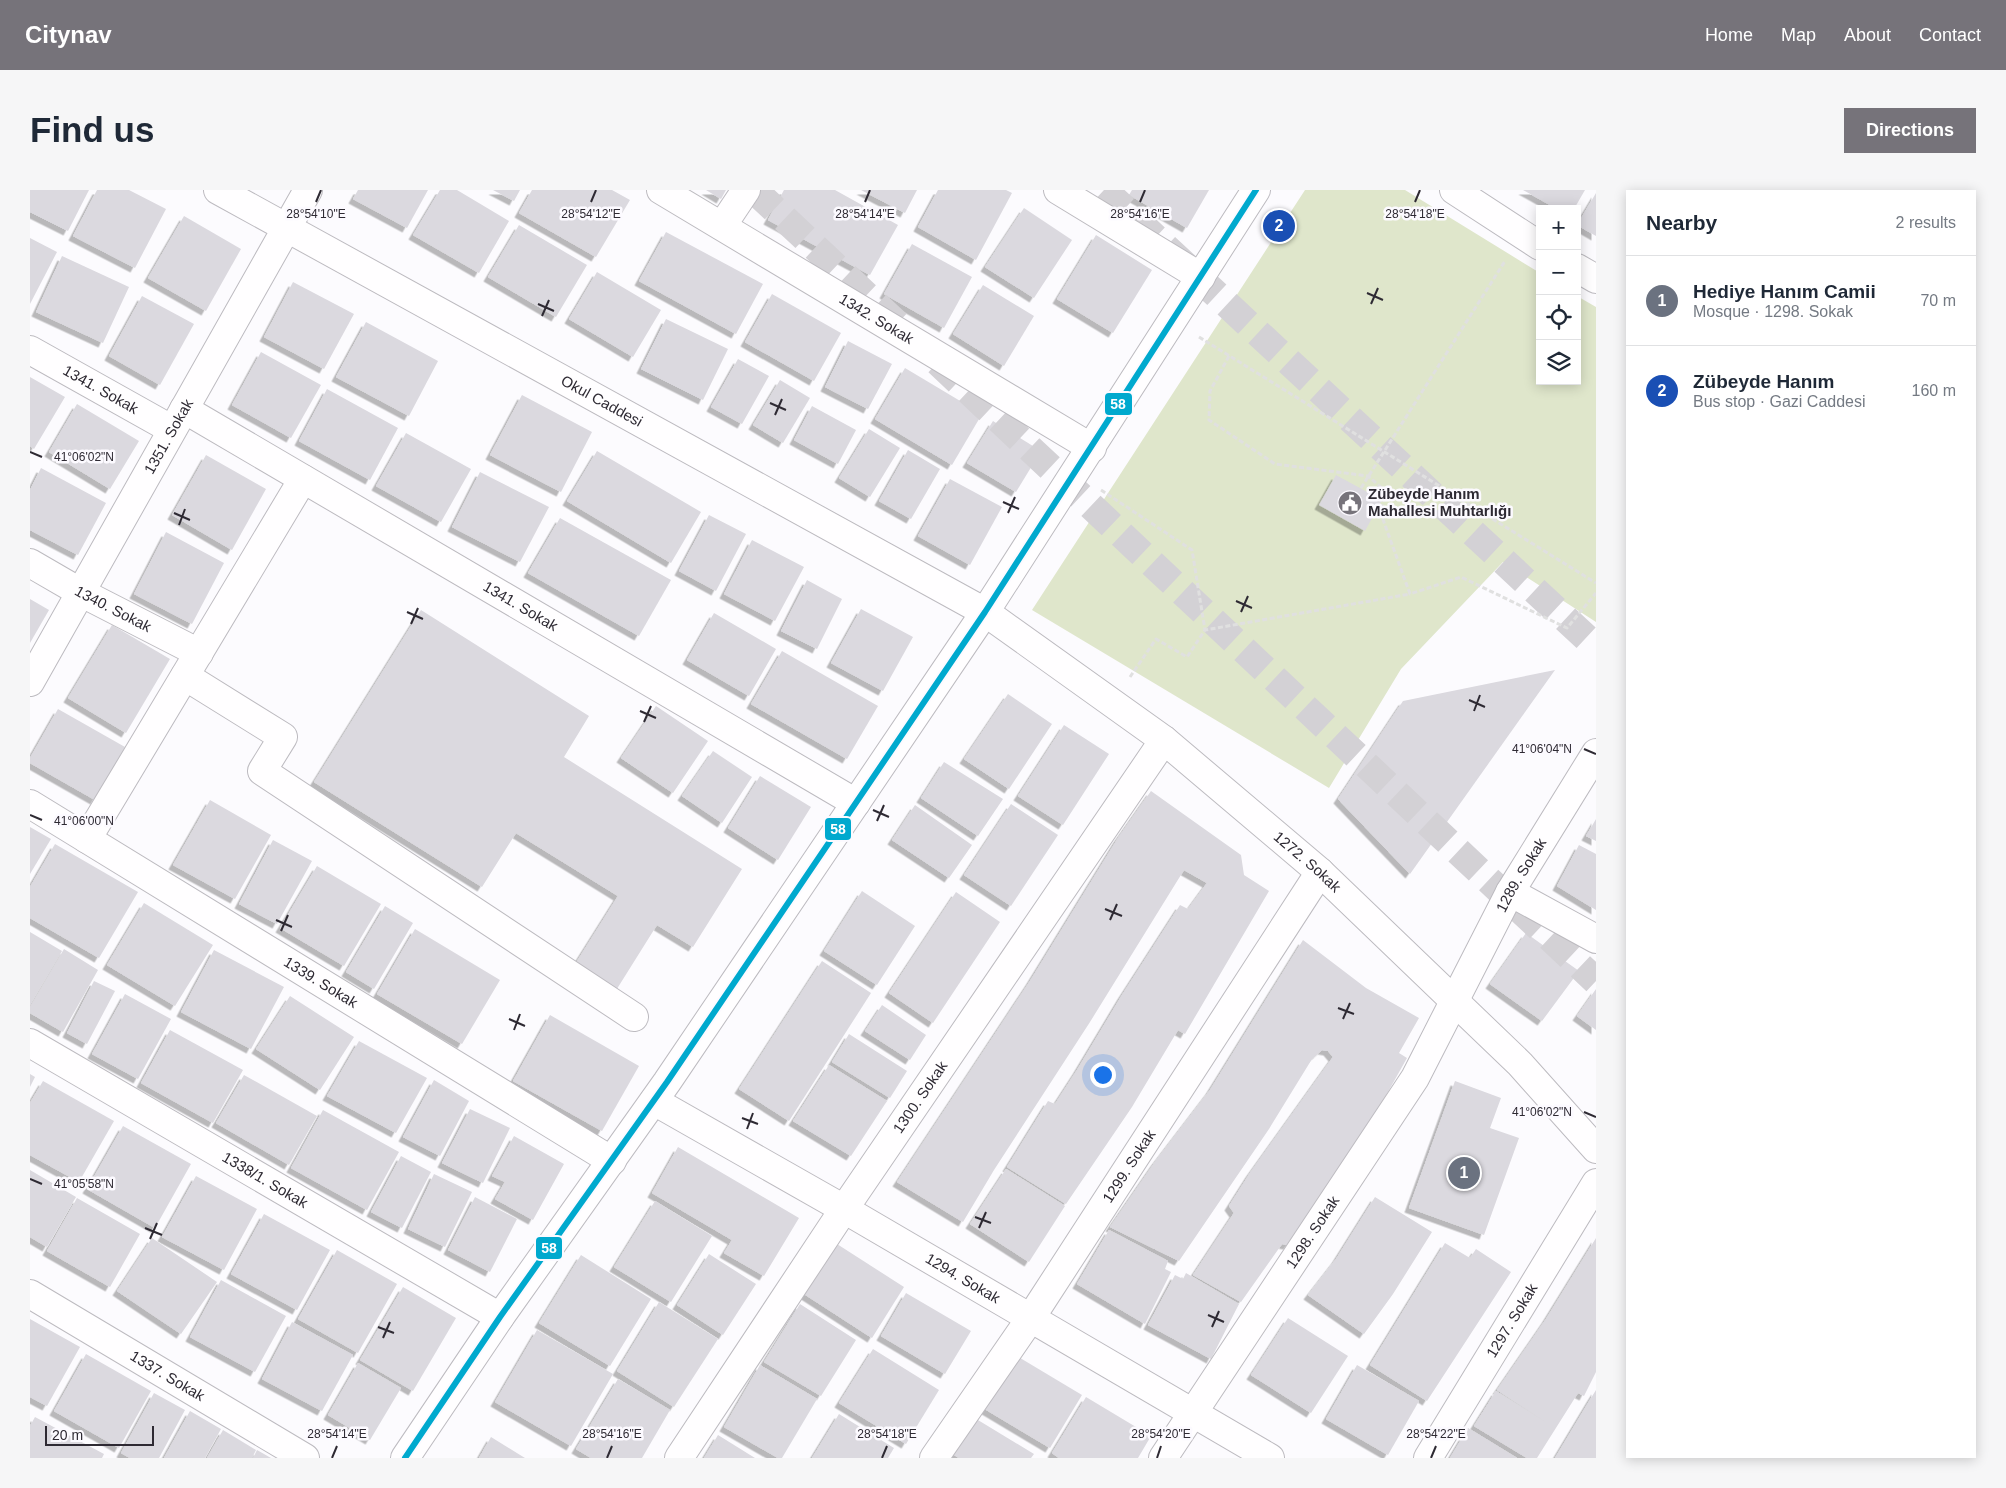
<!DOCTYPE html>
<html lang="en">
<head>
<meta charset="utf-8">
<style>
	:root { --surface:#fff; --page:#f6f6f7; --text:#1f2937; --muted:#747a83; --line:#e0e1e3; --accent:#76737a }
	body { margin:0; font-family:Helvetica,sans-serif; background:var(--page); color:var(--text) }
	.controls { position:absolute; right:15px; top:15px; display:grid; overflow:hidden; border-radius:0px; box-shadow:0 2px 12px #0003 }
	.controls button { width:45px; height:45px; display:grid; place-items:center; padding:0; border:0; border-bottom:1px solid var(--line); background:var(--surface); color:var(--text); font:25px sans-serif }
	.scale { position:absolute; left:15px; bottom:12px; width:109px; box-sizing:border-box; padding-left:5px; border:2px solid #2e2a33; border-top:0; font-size:14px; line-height:18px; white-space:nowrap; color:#2e2a33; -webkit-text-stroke:4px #fcfaff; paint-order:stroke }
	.you { position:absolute; left:1072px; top:884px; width:18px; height:18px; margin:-12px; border:4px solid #fff; border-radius:50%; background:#1a73e8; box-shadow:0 0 0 8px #1a73e833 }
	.badge { display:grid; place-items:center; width:32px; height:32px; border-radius:50%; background:var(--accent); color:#fff; font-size:16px; font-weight:700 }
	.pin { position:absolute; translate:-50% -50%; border:2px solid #fff; box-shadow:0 1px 5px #0006 }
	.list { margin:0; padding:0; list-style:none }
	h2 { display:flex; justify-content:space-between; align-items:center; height:65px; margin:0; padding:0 20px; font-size:21px }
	h2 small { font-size:16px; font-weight:400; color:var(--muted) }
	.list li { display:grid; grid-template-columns:32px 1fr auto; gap:15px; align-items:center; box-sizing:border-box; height:90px; padding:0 20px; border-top:1px solid var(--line) }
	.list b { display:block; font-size:19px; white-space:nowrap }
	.list p { margin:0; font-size:16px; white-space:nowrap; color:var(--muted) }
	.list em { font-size:16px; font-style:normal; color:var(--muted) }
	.icon { flex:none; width:28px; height:28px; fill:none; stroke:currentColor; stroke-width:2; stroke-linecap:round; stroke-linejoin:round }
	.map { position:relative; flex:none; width:1566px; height:1268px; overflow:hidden; border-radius:0px }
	header { display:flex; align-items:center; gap:30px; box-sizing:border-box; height:70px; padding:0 25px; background:var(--accent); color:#fff }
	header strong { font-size:24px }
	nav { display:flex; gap:28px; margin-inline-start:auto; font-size:18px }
	.intro { display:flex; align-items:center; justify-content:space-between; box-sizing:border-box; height:120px; padding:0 30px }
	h1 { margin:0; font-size:35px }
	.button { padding:12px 22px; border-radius:0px; background:var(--accent); color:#fff; font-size:18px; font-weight:700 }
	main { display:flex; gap:30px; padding:0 30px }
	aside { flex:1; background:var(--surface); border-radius:0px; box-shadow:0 2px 12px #0003 }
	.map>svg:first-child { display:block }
</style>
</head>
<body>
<header>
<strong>Citynav</strong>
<nav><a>Home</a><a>Map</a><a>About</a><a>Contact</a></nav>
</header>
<div class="intro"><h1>Find us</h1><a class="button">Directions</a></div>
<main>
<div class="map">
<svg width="1566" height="1268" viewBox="0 0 1566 1268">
	<defs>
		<filter id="shadow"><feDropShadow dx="-4.5" dy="4.5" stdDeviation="0" flood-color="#0004"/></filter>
	</defs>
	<rect width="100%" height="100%" fill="#fcfbfe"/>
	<polygon fill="#dfe6cb" points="1275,0 1375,0 1510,83 1510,191 1547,191 1547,106 1566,117 1566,432 1473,372 1371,479 1299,598 1002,420"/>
	<g fill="#dbd9df" filter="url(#shadow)">
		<polygon points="0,0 59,0 38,41 0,22"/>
		<polygon points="67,0 99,0 136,19 105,78 43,46"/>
		<polygon points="328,0 398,0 377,38 323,9"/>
		<polygon points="410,0 427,0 479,31 449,83 383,45"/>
		<polygon points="463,0 490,0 484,11"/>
		<polygon points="502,0 582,0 600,10 566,67 489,23"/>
		<polygon points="676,0 696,0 691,9"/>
		<polygon points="754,0 805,0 868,35 840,85 738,30"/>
		<polygon points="831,0 887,0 875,23"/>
		<polygon points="908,0 976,0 982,3 946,70 888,37"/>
		<polygon points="1102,0 1179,0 1157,38 1099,5"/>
		<polygon points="1493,0 1555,0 1544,19 1527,19"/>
		<polygon points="1566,3 1566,46 1547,35"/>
		<polygon points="994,18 1042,50 1004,108 955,77"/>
		<polygon points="154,26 211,59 176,121 118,88"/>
		<polygon points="489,35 557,75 526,127 458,87"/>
		<polygon points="636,42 733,94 706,144 609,91"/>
		<polygon points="1066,45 1122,80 1083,143 1027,109"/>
		<polygon points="0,48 27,62 0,114"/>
		<polygon points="882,54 942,87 914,138 854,104"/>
		<polygon points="32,66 99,97 73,153 6,122"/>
		<polygon points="567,82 631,120 603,167 539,129"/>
		<polygon points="263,92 324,124 294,179 234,147"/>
		<polygon points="953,95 1004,126 974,176 923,144"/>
		<polygon points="742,104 811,143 784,191 715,152"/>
		<polygon points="112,106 164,134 130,195 79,166"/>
		<polygon points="636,129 698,159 673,210 611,179"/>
		<polygon points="336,132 408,171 379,226 306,187"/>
		<polygon points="818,151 862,174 838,219 795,197"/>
		<polygon points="231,162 291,195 261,248 202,215"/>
		<polygon points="708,169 739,186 712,234 681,217"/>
		<polygon points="875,178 952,224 922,275 845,229"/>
		<polygon points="0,187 35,207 4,259 0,256"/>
		<polygon points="750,190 780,208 753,253 723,235"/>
		<polygon points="297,199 368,238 340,290 269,251"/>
		<polygon points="492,205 562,242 531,302 460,265"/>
		<polygon points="47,214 109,251 80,299 19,262"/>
		<polygon points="782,216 826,240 808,274 764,250"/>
		<polygon points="963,231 1011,261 986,302 937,273"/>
		<polygon points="839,239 870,258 840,307 809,288"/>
		<polygon points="376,243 441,279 411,332 346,296"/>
		<polygon points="878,260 910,279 881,329 849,311"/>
		<polygon points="567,261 671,322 641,373 537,311"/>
		<polygon points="176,265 236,299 202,360 142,325"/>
		<polygon points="11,278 76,313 48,365 0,340 0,300"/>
		<polygon points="450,282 519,317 490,372 422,337"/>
		<polygon points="1306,285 1352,310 1335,341 1289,315"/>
		<polygon points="920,289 972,317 940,375 888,346"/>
		<polygon points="679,325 716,344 686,401 649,381"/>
		<polygon points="530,328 641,390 609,446 498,383"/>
		<polygon points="136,342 194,373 162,434 104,404"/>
		<polygon points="722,350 774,377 745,431 694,404"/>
		<polygon points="777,390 812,409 787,459 751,441"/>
		<polygon points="0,409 19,420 0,453"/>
		<polygon points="831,419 883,447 853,501 801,473"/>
		<polygon points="391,420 559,526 534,567 712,679 663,757 627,735 585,802 544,776 588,706 486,643 452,697 284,592"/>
		<polygon points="684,423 746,459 719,506 657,470"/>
		<polygon points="82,435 140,469 96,543 38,508"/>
		<polygon points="752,461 848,516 817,569 721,514"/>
		<polygon points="1525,480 1380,684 1308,609 1373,511"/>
		<polygon points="978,504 1022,534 979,599 934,569"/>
		<polygon points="626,516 678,551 643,603 591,568"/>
		<polygon points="28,519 95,557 65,610 0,573 0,568"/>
		<polygon points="1034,535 1079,564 1033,635 988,606"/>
		<polygon points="683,561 722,587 692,633 652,606"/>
		<polygon points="914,572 973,609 948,646 891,608"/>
		<polygon points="730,586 781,617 748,670 698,638"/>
		<polygon points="1121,601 1211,665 1214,685 1239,701 1155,844 1148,840 1102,917 1036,1014 977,977 1018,911 1025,914 1047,880 1092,805 1150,715 1158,719 1177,693 1154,680 1060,832 964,980 933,1032 867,992 1000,791 1088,648"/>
		<polygon points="180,610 241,645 205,709 143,675"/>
		<polygon points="981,614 1028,645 981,716 934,685"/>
		<polygon points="885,615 942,655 919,688 862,650"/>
		<polygon points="1566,629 1566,651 1556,646"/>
		<polygon points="0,637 21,649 0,684"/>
		<polygon points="243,650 282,671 247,734 209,714"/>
		<polygon points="25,654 108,702 69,768 0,728 0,697"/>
		<polygon points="1549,655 1566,664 1566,720 1527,696"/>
		<polygon points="287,676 351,714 314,776 250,738"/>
		<polygon points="832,701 885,736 847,795 794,761"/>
		<polygon points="926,702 970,732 903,833 859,803"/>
		<polygon points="114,713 183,755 145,816 77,775"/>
		<polygon points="355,716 383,733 344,799 316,782"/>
		<polygon points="385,739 470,790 432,854 347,804"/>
		<polygon points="0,742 32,761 0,815"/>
		<polygon points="1496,743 1549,781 1512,831 1460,794"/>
		<polygon points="1273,750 1336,798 1389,828 1369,863 1377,868 1354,909 1282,1022 1258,1055 1252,1054 1211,1112 1163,1085 1204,1023 1199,1016 1220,983 1303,867 1298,861 1292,860 1282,869 1239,939 1149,1071 1080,1037 1125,972 1180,900"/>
		<polygon points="34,759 68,780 33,842 0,823 0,817"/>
		<polygon points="184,760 254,797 221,859 151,822"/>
		<polygon points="792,771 841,803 759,931 709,899"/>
		<polygon points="64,791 85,801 57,854 37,843"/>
		<polygon points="1566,799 1566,840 1547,826"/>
		<polygon points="95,804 141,829 108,889 62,864"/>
		<polygon points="260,806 324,847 290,900 226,859"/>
		<polygon points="852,815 896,845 880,870 835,841"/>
		<polygon points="520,825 609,876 572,941 483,891"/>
		<polygon points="140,840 213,880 183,933 111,893"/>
		<polygon points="819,844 877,881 860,908 802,872"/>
		<polygon points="329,851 397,888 366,943 297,906"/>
		<polygon points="799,875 857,911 821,966 763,931"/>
		<polygon points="0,884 5,887 0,897"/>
		<polygon points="214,885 287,926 259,975 186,933"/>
		<polygon points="404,890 439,911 410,966 373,947"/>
		<polygon points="13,891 84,931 49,992 0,965 0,913"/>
		<polygon points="1425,891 1471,908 1460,938 1489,948 1454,1045 1379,1018"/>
		<polygon points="440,919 480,938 453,993 412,973"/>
		<polygon points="293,920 369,962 337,1020 261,978"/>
		<polygon points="93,936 161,974 125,1038 57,999"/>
		<polygon points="484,946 534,974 503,1030 465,1009 475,992 462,986"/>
		<polygon points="648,957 769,1028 734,1086 694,1063 702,1050 622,1003"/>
		<polygon points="371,966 401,982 372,1038 341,1022"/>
		<polygon points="976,979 1035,1016 999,1072 940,1034"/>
		<polygon points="0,980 46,1007 17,1057 0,1047"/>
		<polygon points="404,984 442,1002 415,1057 378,1039"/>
		<polygon points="166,986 227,1019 194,1080 132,1047"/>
		<polygon points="445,1007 487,1029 460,1082 418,1060"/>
		<polygon points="1345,1007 1402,1042 1363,1104 1334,1144 1278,1105 1306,1069"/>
		<polygon points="47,1008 110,1044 80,1097 17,1061"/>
		<polygon points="625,1011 682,1046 641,1112 584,1077"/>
		<polygon points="234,1024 300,1060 267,1120 201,1084"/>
		<polygon points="1079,1040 1138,1071 1135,1079 1141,1082 1115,1134 1047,1094"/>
		<polygon points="122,1048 187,1092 151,1144 87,1101"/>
		<polygon points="1566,1048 1566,1182 1554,1206 1548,1203 1507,1268 1497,1268 1444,1236 1466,1201 1517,1233 1467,1200 1516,1129"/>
		<polygon points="1415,1053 1440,1068 1446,1059 1481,1082 1397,1211 1340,1175"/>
		<polygon points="807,1054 874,1097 842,1148 774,1104"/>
		<polygon points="307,1060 367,1094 328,1163 268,1129"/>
		<polygon points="679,1064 726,1094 693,1145 647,1115"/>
		<polygon points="551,1065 621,1109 580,1176 509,1133"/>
		<polygon points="1156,1083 1209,1114 1181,1169 1118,1135 1145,1085 1153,1089"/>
		<polygon points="191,1090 256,1126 225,1182 160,1147"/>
		<polygon points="373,1097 426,1128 383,1201 330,1170"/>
		<polygon points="876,1103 941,1141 915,1184 851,1146"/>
		<polygon points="629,1112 688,1149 644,1217 587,1181"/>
		<polygon points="770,1114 826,1150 791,1206 734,1172"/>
		<polygon points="1258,1128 1318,1166 1281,1223 1221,1185"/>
		<polygon points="0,1129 50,1157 17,1216 0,1207"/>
		<polygon points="262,1132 323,1165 292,1221 232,1189"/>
		<polygon points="507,1140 583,1184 541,1256 465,1212"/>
		<polygon points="843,1159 909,1200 876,1254 809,1213"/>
		<polygon points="56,1164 121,1201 89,1258 24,1221"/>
		<polygon points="985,1165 1052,1205 1020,1258 953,1218"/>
		<polygon points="328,1173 371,1198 340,1250 298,1225"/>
		<polygon points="730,1175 787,1209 752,1268 748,1268 694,1237"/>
		<polygon points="1327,1175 1389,1211 1358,1265 1296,1229"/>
		<polygon points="588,1189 640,1220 612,1268 561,1268 546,1259"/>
		<polygon points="1566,1200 1566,1268 1525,1268 1561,1208"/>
		<polygon points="124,1203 155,1220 129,1268 100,1268 91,1263"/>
		<polygon points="1056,1207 1121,1246 1108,1268 1029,1268 1022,1263"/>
		<polygon points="160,1221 191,1239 175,1268 134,1268"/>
		<polygon points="809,1224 864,1258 858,1268 782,1268"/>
		<polygon points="5,1227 74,1264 72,1268 0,1268 0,1236"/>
		<polygon points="943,1227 1004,1264 1001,1268 929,1268 921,1263"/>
		<polygon points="1438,1238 1487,1268 1420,1268"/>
		<polygon points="193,1240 226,1260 222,1268 177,1268"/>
		<polygon points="688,1245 725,1268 674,1268"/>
		<polygon points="461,1247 495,1268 449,1268"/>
		<polygon points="227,1260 241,1268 223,1268"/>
	</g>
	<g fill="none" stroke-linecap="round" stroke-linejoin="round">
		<g stroke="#d3d1d5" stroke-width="28" stroke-dasharray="28 14" stroke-linecap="butt">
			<polyline points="724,0 869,136"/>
			<polyline points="1074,0 1566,457"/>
			<polyline points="908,172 1566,791"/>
		</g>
		<defs>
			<g id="minor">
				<path id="s1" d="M631,0L1062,258"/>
				<polyline points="1028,0 1171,87"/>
				<polyline points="1424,0 1510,56"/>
				<polyline points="692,36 716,0"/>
				<polyline points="1547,78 1566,89"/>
				<path id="s2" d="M0,160L141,239"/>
				<path id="s3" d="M154,219L826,613"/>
				<path id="s4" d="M0,373L50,402L169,463"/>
				<path id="s5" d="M955,422L1134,550L1290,682L1490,874L1566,959"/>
				<polyline points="155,486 253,547 232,581 604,827"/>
				<path id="s6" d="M0,492L278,0"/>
				<path id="s7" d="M0,614L582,971"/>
				<polyline points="57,649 273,289"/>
				<polyline points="1480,702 1566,749"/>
				<path id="s8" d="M0,853L470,1127"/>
				<path id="s9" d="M624,911L814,1019L1240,1268"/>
				<path id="s10" d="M0,1104L275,1268"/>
				<path id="s11" d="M649,1268L814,1019L1134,550"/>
				<path id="s12" d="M904,1268L1000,1129L1290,682"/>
				<path id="s13" d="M1133,1268L1385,888L1480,702L1566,563"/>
				<path id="s14" d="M1398,1268L1566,993"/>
			</g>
			<g id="major">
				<path id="s15" d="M188,0L955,422"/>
				<polyline points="375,1268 470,1127 637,892 955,422 1226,0"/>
			</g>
		</defs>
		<use href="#minor" stroke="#bdbbc0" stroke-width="30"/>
		<use href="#major" stroke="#bdbbc0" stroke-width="30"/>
		<g stroke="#e0e0e0" stroke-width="3" stroke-dasharray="5 2.5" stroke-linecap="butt">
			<polyline points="1169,147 1566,393"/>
			<polyline points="1199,166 1180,201 1179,230 1245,274 1338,286 1354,300 1351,324 1380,404 1431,387 1537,438 1566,403"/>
			<polyline points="1331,298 1475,71"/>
			<polyline points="1071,300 1162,360 1175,440"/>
			<polyline points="1100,487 1126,449 1157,467 1175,440 1380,404"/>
		</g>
		<use href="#minor" stroke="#fffeff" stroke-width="28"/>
		<use href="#major" stroke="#fffeff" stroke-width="28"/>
		<defs>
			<polyline id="bus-1" points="375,1268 470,1127 637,892 955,422 1226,0"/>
		</defs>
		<use href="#bus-1" stroke="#fcfaff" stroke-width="10"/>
		<use href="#bus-1" stroke="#00a9ce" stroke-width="6"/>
	</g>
	<path fill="none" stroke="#2e2a33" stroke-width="2" d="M286,12L291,0M561,12L566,0M835,12L840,0M1110,12L1115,0M1385,12L1390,0M1337,103L1353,110M508,114L524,121M1341,114L1348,98M512,126L519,110M740,213L756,220M745,225L752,209M0,262L12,267M973,312L989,319M144,323L160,330M978,323L985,307M149,335L155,319M1206,411L1222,418M377,422L393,429M1211,422L1218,406M381,434L388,418M1439,510L1455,517M610,521L626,528M1444,521L1450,505M614,532L621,516M1554,559L1566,564M843,620L859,627M0,625L12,630M847,631L854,615M1075,719L1092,726M246,730L262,737M1080,730L1087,714M251,741L258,725M1308,818L1324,824M479,829L495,836M1313,829L1320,813M484,840L490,824M1554,922L1566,927M712,928L728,934M717,939L723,923M0,989L12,994M945,1027L961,1033M115,1038L132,1045M949,1038L956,1022M120,1049L127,1033M1178,1125L1194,1132M348,1137L364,1143M1182,1137L1189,1121M353,1148L360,1132M302,1268L307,1256M577,1268L582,1256M852,1268L857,1256M1127,1268L1131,1256M1401,1268L1406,1256"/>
	<defs>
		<symbol id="civic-disc" viewBox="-11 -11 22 22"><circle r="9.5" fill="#76737a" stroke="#fcfaff"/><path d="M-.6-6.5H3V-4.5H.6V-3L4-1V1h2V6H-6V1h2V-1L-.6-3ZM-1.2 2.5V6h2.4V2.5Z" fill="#fff"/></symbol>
	</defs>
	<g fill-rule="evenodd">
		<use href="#civic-disc" x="1306" y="299" width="28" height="28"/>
	</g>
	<g text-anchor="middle" stroke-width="5" stroke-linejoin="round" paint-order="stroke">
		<g font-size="15" fill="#2e2a33" stroke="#fcfaff">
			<text dy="5" stroke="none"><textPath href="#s1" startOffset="251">1342. Sokak</textPath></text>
			<text dy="5" stroke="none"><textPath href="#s2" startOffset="81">1341. Sokak</textPath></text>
			<text dy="5" stroke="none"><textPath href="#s15" startOffset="438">Okul Caddesi</textPath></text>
			<text dy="5" stroke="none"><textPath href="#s6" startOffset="282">1351. Sokak</textPath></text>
			<text dy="5" stroke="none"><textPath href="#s3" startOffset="390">1341. Sokak</textPath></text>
			<text dy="5" stroke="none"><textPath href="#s4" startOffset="95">1340. Sokak</textPath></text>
			<text dy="5" stroke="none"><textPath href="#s5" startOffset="408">1272. Sokak</textPath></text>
			<text dy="5" stroke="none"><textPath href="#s13" startOffset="685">1289. Sokak</textPath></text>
			<text dy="5" stroke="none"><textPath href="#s7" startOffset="341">1339. Sokak</textPath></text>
			<text dy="5" stroke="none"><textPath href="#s11" startOffset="434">1300. Sokak</textPath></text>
			<text dy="5" stroke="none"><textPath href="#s12" startOffset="351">1299. Sokak</textPath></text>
			<text dy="5" stroke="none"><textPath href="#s8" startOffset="272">1338/1. Sokak</textPath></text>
			<text dy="5" stroke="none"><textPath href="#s13" startOffset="271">1298. Sokak</textPath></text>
			<text dy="5" stroke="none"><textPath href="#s9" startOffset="356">1294. Sokak</textPath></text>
			<text dy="5" stroke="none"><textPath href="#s14" startOffset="161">1297. Sokak</textPath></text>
			<text dy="5" stroke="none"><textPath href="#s10" startOffset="160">1337. Sokak</textPath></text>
		</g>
		<g font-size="15" font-weight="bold" fill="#2e2a33" stroke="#fcfaff" text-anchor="start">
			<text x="1338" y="309">Zübeyde Hanım<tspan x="1338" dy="17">Mahallesi Muhtarlığı</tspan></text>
		</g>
	</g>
	<g font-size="12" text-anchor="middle" fill="#2e2a33" stroke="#fcfaff" stroke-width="5" stroke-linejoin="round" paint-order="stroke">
		<text x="286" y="28">28°54'10"E</text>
		<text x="561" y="28">28°54'12"E</text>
		<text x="835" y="28">28°54'14"E</text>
		<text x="1110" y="28">28°54'16"E</text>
		<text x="1385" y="28">28°54'18"E</text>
		<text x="54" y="271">41°06'02"N</text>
		<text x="1512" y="563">41°06'04"N</text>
		<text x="54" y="635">41°06'00"N</text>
		<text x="1512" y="926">41°06'02"N</text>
		<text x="54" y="998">41°05'58"N</text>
		<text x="307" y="1248">28°54'14"E</text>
		<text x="582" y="1248">28°54'16"E</text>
		<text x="857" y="1248">28°54'18"E</text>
		<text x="1131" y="1248">28°54'20"E</text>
		<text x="1406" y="1248">28°54'22"E</text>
	</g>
	<g stroke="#fcfaff" stroke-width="2">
		<rect x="1074" y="202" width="29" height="24" rx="5" fill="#00a9ce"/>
		<rect x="794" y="627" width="28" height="24" rx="5" fill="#00a9ce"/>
		<rect x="505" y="1046" width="28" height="24" rx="5" fill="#00a9ce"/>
	</g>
	<g font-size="14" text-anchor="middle" font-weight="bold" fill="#fff">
		<text x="1088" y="219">58</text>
		<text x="808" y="644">58</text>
		<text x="519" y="1063">58</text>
	</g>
</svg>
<div class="controls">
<button>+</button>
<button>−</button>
<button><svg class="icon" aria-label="locate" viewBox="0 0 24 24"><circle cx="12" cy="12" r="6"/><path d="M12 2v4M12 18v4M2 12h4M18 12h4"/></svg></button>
<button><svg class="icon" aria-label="layers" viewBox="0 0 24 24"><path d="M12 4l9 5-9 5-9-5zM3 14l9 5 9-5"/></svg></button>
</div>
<div class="scale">20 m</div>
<div class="you"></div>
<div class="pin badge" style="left:1434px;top:983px;background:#6b7280">1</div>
<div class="pin badge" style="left:1249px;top:36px;background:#1a4fb4">2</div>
</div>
<aside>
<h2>Nearby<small>2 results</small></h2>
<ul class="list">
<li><span class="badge" style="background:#6b7280">1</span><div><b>Hediye Hanım Camii</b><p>Mosque · 1298. Sokak</p></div><em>70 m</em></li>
<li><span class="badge" style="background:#1a4fb4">2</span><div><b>Zübeyde Hanım</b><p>Bus stop · Gazi Caddesi</p></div><em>160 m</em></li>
</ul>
</aside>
</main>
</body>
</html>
